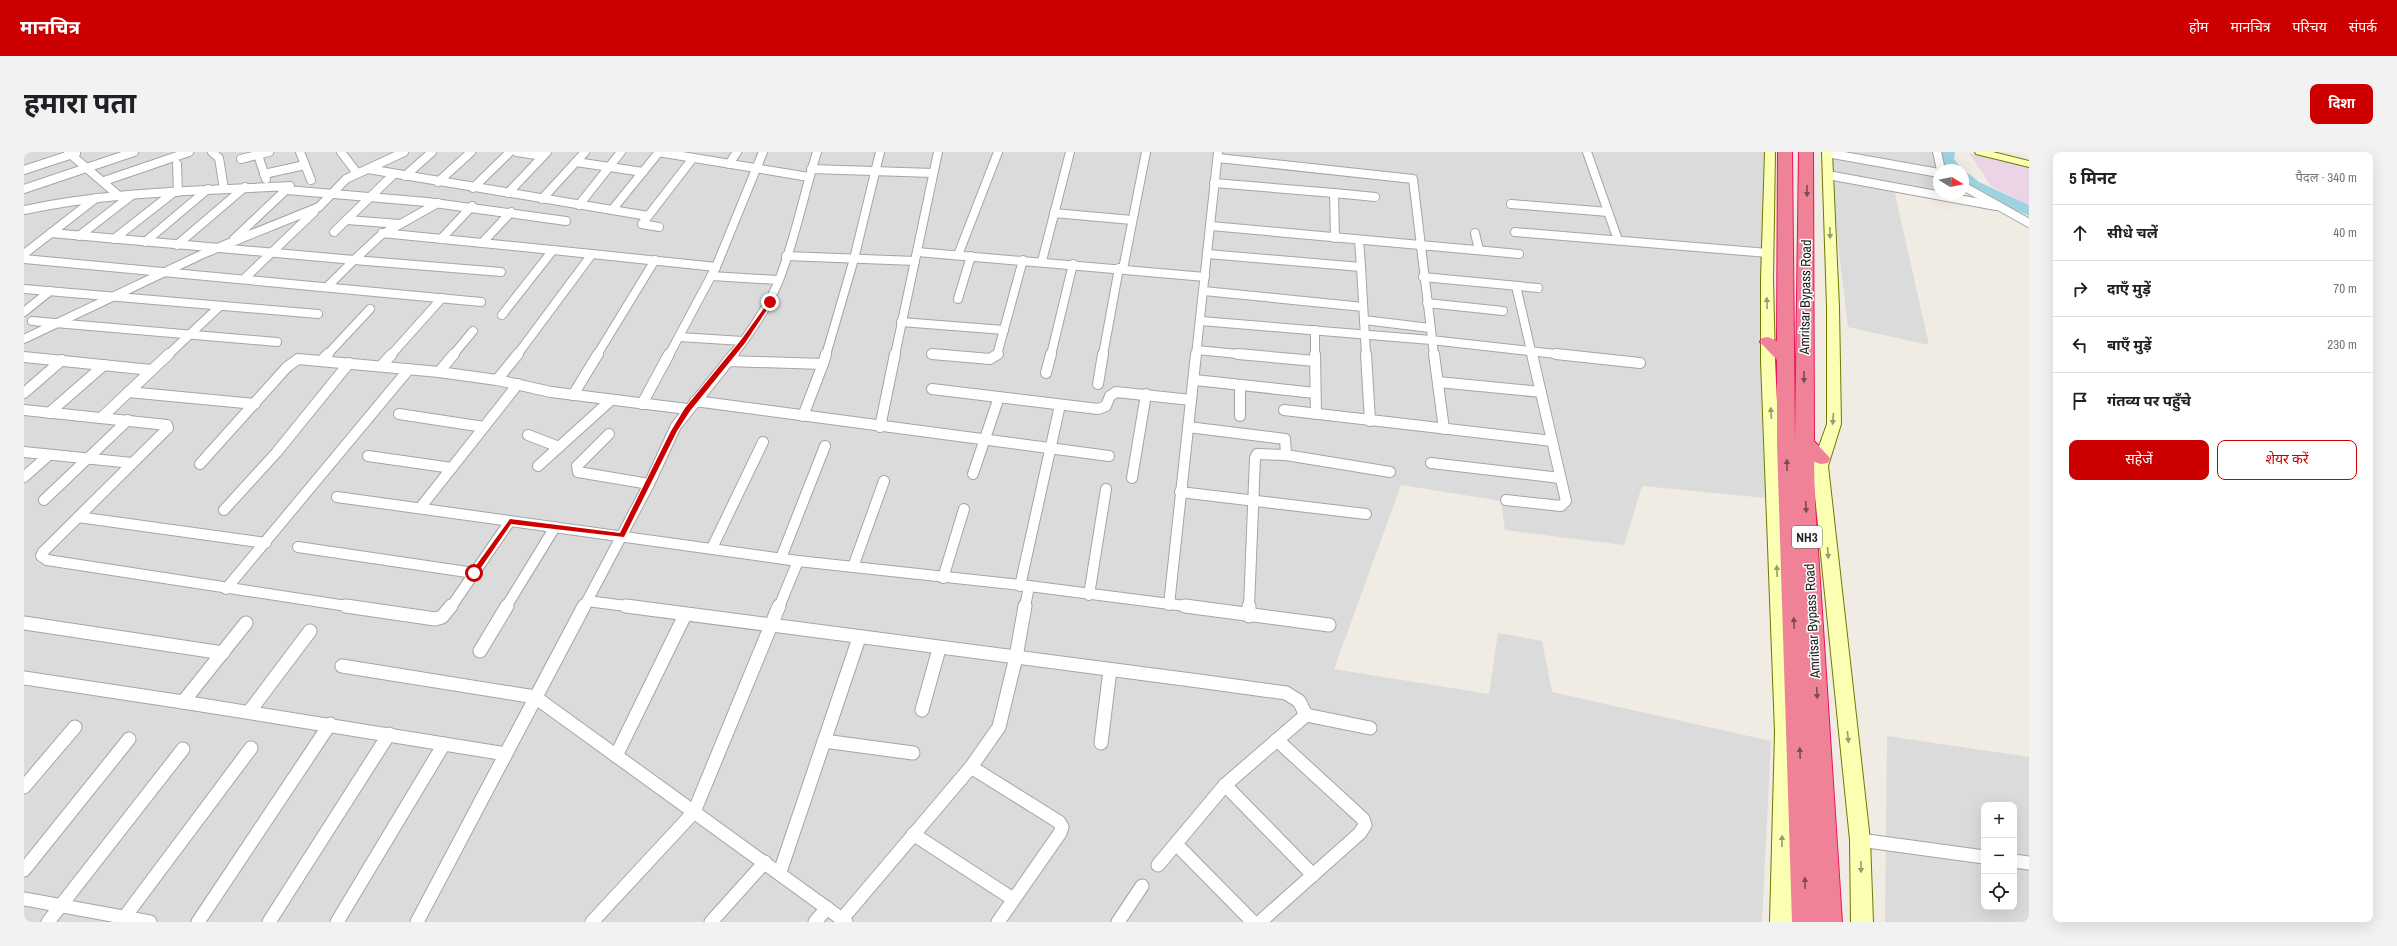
<!DOCTYPE html>
<html lang="hi">
<head>
<meta charset="utf-8">
<style>
	:root { --surface:#fff; --page:#f2f2f2; --text:#202124; --muted:#757577; --line:#e0e0e0; --accent:#cc0001 }
	body { margin:0; font-family:"Archivo Narrow","Noto Sans Devanagari",sans-serif; background:var(--page); color:var(--text) }
	.controls { position:absolute; right:12px; bottom:12px; display:grid; overflow:hidden; border-radius:8px; box-shadow:0 4px 16px #0002 }
	.controls button { width:36px; height:36px; display:grid; place-items:center; padding:0; border:0; border-bottom:1px solid var(--line); background:var(--surface); color:var(--text); font:20px sans-serif }
	.compass { position:absolute; left:1909px; top:12px; width:36px; height:36px; border-radius:50%; background:var(--surface); box-shadow:0 4px 16px #0002; rotate:100deg }
	.stop { position:absolute; width:12px; height:12px; margin:-9px; border:3px solid #cc0001; border-radius:50%; background:#fff }
	.stop.end { background:#cc0001; border-color:#fff; box-shadow:0 1px 4px #0008 }
	.list { margin:0; padding:0; list-style:none }
	h2 { display:flex; justify-content:space-between; align-items:center; height:52px; margin:0; padding:0 16px; font-size:17px }
	h2 small { font-size:13px; font-weight:400; color:var(--muted) }
	.list li { display:grid; grid-template-columns:26px 1fr auto; gap:12px; align-items:center; box-sizing:border-box; height:56px; padding:0 16px; border-top:1px solid var(--line) }
	.list b { display:block; font-size:15px; white-space:nowrap }
	.list em { font-size:13px; font-style:normal; color:var(--muted) }
	.actions { display:flex; gap:8px; padding:12px 16px }
	.actions a { flex:1; padding:9px 0; border:1px solid var(--accent); border-radius:8px; text-align:center; font-size:14px; color:var(--accent) }
	.actions .main { background:var(--accent); color:#fff }
	.icon { flex:none; width:22px; height:22px; fill:none; stroke:currentColor; stroke-width:2; stroke-linecap:round; stroke-linejoin:round }
	.map { position:relative; flex:none; width:2005px; height:770px; overflow:hidden; border-radius:8px }
	header { display:flex; align-items:center; gap:24px; box-sizing:border-box; height:56px; padding:0 20px; background:var(--accent); color:#fff }
	header strong { font-size:19px }
	nav { display:flex; gap:22px; margin-inline-start:auto; font-size:14px }
	.intro { display:flex; align-items:center; justify-content:space-between; box-sizing:border-box; height:96px; padding:0 24px }
	h1 { margin:0; font-size:28px }
	.button { padding:10px 18px; border-radius:8px; background:var(--accent); color:#fff; font-size:14px; font-weight:700 }
	main { display:flex; gap:24px; padding:0 24px }
	aside { flex:1; background:var(--surface); border-radius:8px; box-shadow:0 4px 16px #0002 }
	.map>svg:first-child { display:block }
</style>
</head>
<body>
<header>
<strong>मानचित्र</strong>
<nav><a>होम</a><a>मानचित्र</a><a>परिचय</a><a>संपर्क</a></nav>
</header>
<div class="intro"><h1>हमारा पता</h1><a class="button">दिशा</a></div>
<main>
<div class="map">
<svg width="2005" height="770" viewBox="0 0 2005 770">
	<rect width="100%" height="100%" fill="#f0ece3"/>
	<g fill="#dcdbdb" fill-rule="evenodd">
		<polygon points="0,0 1740,0 1737,154 1742,346 1618,334 1600,393 1481,378 1477,349 1377,333 1310,517 1465,542 1474,481 1518,489 1528,540 1747,589 1738,770 0,770"/>
		<polygon points="1803,0 1916,0 1921,18 1915,18 1915,41 1869,33 1905,193 1824,175"/>
		<path d="M1863,584L2005,605V770H1861ZM1960,653H1990V755H1960Z"/>
	</g>
	<polygon fill="#ead4e6" points="1945,1 2005,16 2005,53 1967,34"/>
	<g fill="none" stroke-linecap="round" stroke-linejoin="round">
		<g fill="#9ed3e2" fill-rule="evenodd">
			<polygon points="1917,0 1931,0 1930,7 1938,18 1924,18 1916,7"/>
			<polygon points="1939,20 1944,21 1955,30 2005,53 2005,64 1945,36 1939,31"/>
		</g>
		<defs>
			<g id="street-far2">
				<polyline points="44,0 95,44"/>
				<polyline points="188,0 195,6 200,37"/>
				<polyline points="276,0 287,28"/>
				<polyline points="317,0 333,21"/>
				<polyline points="493,0 519,4"/>
				<polyline points="634,0 785,25"/>
				<polyline points="1563,0 1594,88"/>
				<polyline points="1913,0 1917,18"/>
				<polyline points="1803,1 1915,21"/>
				<polyline points="234,3 242,27"/>
				<polyline points="1194,6 1389,27 1410,203"/>
				<polyline points="217,7 245,0"/>
				<polyline points="552,10 619,20"/>
				<polyline points="153,12 154,40"/>
				<polyline points="705,12 713,0"/>
				<polyline points="344,17 624,64"/>
				<polyline points="787,17 909,21"/>
				<polyline points="0,18 52,1"/>
				<polyline points="240,22 281,13"/>
				<polyline points="1804,23 1972,54"/>
				<polyline points="381,24 408,0"/>
				<polyline points="80,29 165,0"/>
				<polyline points="414,30 447,0"/>
				<polyline points="1190,31 1310,41 1311,86"/>
				<polyline points="1939,34 2005,71"/>
				<polyline points="449,36 486,0"/>
				<polyline points="0,37 110,0"/>
				<polyline points="263,38 403,50 542,69"/>
				<polyline points="484,41 523,0"/>
				<polyline points="1310,41 1351,45"/>
				<polyline points="518,47 561,0"/>
				<polyline points="1487,52 1584,60"/>
				<polyline points="555,53 597,0"/>
				<path d="M0,58C87,39 178,39 266,34L210,87"/>
				<polyline points="588,58 635,0"/>
				<polyline points="1030,61 1108,68"/>
				<polyline points="323,68 376,72"/>
				<polyline points="1187,74 1495,102"/>
				<polyline points="635,75 618,72 669,6"/>
				<polyline points="310,80 370,22"/>
				<polyline points="1491,80 1744,101"/>
				<polyline points="27,81 330,108 303,135"/>
				<polyline points="358,81 568,102"/>
				<polyline points="1451,81 1455,98"/>
				<polyline points="55,84 108,43"/>
				<polyline points="90,87 150,40"/>
				<polyline points="417,87 448,54"/>
				<polyline points="1335,88 1337,115"/>
				<polyline points="121,90 184,37"/>
				<polyline points="458,91 487,60"/>
				<polyline points="153,93 221,35"/>
				<polyline points="893,100 1181,125"/>
				<polyline points="0,102 72,46"/>
				<polyline points="1184,102 1337,115 1342,203"/>
				<polyline points="934,103 974,0"/>
				<polyline points="762,104 891,109"/>
				<polyline points="0,107 457,150"/>
				<polyline points="330,108 477,120"/>
				<polyline points="330,108 357,83 414,51"/>
				<polyline points="1018,109 1046,0"/>
				<polyline points="1099,117 1122,0"/>
				<polyline points="687,124 754,128"/>
				<polyline points="1399,125 1514,136"/>
				<polyline points="221,126 290,60"/>
				<polyline points="1492,134 1508,203"/>
				<polyline points="0,137 294,162"/>
				<polyline points="1180,139 1339,155"/>
				<polyline points="934,147 947,104"/>
				<polyline points="1403,151 1479,159"/>
				<polyline points="0,160 26,139"/>
				<polyline points="478,163 529,98"/>
				<polyline points="1340,168 1406,176"/>
				<polyline points="8,169 253,190"/>
				<polyline points="1177,169 1407,188 1541,203"/>
				<polyline points="877,170 980,178"/>
				<polyline points="1291,178 1291,203"/>
				<polyline points="655,185 719,189"/>
				<polyline points="0,187 181,101 295,55 322,27 380,0"/>
				<polyline points="1173,198 1224,203"/>
				<polyline points="908,202 917,203"/>
				<polyline points="144,203 196,154"/>
				<polyline points="303,203 346,157"/>
				<polyline points="367,203 418,146"/>
				<polyline points="429,203 449,179"/>
				<polyline points="493,203 568,102 692,115"/>
				<polyline points="573,203 631,108"/>
				<polyline points="645,203 692,115 739,0"/>
				<path d="M709,203C726,181 742,158 753,133C771,90 779,44 793,0"/>
				<polyline points="802,203 830,107 856,0"/>
				<polyline points="871,203 914,0"/>
				<polyline points="973,203 999,108"/>
				<polyline points="1027,203 1049,112"/>
				<polyline points="1079,203 1095,116"/>
				<polyline points="1172,203 1194,0"/>
			</g>
			<g id="street-far1">
				<polyline points="908,202 966,207 974,202"/>
				<polyline points="1214,202 1291,209"/>
				<polyline points="1291,202 1292,262"/>
				<polyline points="1342,202 1346,269"/>
				<polyline points="1410,202 1420,277"/>
				<polyline points="1532,202 1616,211"/>
				<polyline points="0,205 127,218"/>
				<polyline points="298,208 304,202"/>
				<polyline points="704,209 799,212 802,202"/>
				<polyline points="357,214 368,202"/>
				<polyline points="415,220 430,202"/>
				<polyline points="1022,221 1027,202"/>
				<polyline points="473,228 494,202"/>
				<polyline points="1171,228 1291,241"/>
				<polyline points="1414,230 1517,240"/>
				<polyline points="1074,232 1079,202"/>
				<polyline points="1216,233 1216,264"/>
				<polyline points="908,237 1074,257 1082,254 1086,244 1092,240 1167,248"/>
				<polyline points="104,240 231,252"/>
				<polyline points="0,241 38,208"/>
				<polyline points="549,243 574,202"/>
				<polyline points="671,249 1085,304"/>
				<polyline points="618,252 645,202"/>
				<polyline points="0,258 143,273 144,276 19,400 17,404 23,408 329,455"/>
				<polyline points="1260,258 1528,289"/>
				<polyline points="25,261 80,213"/>
				<polyline points="375,262 460,275"/>
				<polyline points="779,264 799,212"/>
				<polyline points="78,265 145,202"/>
				<polyline points="856,275 871,202"/>
				<polyline points="1164,275 1261,287 1262,303"/>
				<polyline points="585,282 553,314 554,320 625,332"/>
				<polyline points="504,283 535,295"/>
				<polyline points="0,300 108,311"/>
				<polyline points="344,304 428,316"/>
				<polyline points="1407,311 1536,326"/>
				<polyline points="176,312 263,215 274,207 415,220 473,228 527,240 663,257"/>
				<polyline points="514,314 587,248"/>
				<polyline points="949,322 975,245"/>
				<polyline points="0,325 25,303"/>
				<polyline points="1108,326 1122,242"/>
				<polyline points="1156,340 1342,362"/>
				<polyline points="313,345 774,409 1005,434 1169,455"/>
				<polyline points="20,348 104,268"/>
				<polyline points="1482,348 1537,354 1542,349 1508,202"/>
				<polyline points="396,356 494,232"/>
				<polyline points="200,358 252,301 325,211"/>
				<polyline points="54,365 242,391"/>
				<polyline points="274,395 450,421"/>
				<polyline points="688,396 739,290"/>
				<polyline points="757,406 801,294"/>
				<polyline points="829,415 860,329"/>
				<polyline points="919,426 940,357"/>
				<polyline points="996,434 1036,253"/>
				<polyline points="202,437 385,217"/>
				<polyline points="1065,443 1082,337"/>
				<polyline points="563,449 610,455"/>
				<polyline points="1145,453 1172,202"/>
				<polyline points="427,455 486,369"/>
				<polyline points="482,455 531,375"/>
				<polyline points="560,455 625,332 652,274 710,202"/>
				<polyline points="755,455 774,409"/>
				<polyline points="1001,455 1005,434"/>
				<polyline points="1225,455 1231,306 1233,302 1262,303 1366,320"/>
			</g>
			<g id="street">
				<polyline points="322,454 411,467 418,465 427,454"/>
				<polyline points="602,454 1175,529 1262,541 1275,549 1282,563 1201,633 1134,713"/>
				<polyline points="1161,454 1305,473"/>
				<polyline points="1225,464 1225,454"/>
				<polyline points="0,471 199,501"/>
				<polyline points="222,471 159,550 482,602"/>
				<polyline points="456,499 483,454"/>
				<polyline points="318,514 511,545 822,770"/>
				<polyline points="0,526 159,550"/>
				<polyline points="898,558 915,497"/>
				<polyline points="225,560 286,479"/>
				<polyline points="1282,563 1346,576"/>
				<polyline points="800,589 889,601"/>
				<polyline points="1077,591 1086,518"/>
				<polyline points="592,604 661,463"/>
				<polyline points="947,615 1035,670 1038,675 1036,681 974,770"/>
				<polyline points="1201,633 1289,723"/>
				<polyline points="0,635 51,575"/>
				<polyline points="889,682 989,747"/>
				<polyline points="1836,688 1960,705"/>
				<polyline points="1152,692 1229,770"/>
				<polyline points="1990,709 2005,711"/>
				<polyline points="0,718 105,587"/>
				<polyline points="756,720 835,486"/>
				<polyline points="0,747 126,770"/>
				<polyline points="818,767 947,615 975,575 992,505 1001,454"/>
				<polyline points="24,770 159,597"/>
				<polyline points="97,770 227,596"/>
				<polyline points="174,770 306,572"/>
				<polyline points="245,770 365,582"/>
				<polyline points="313,770 420,592"/>
				<polyline points="393,770 560,454"/>
				<polyline points="568,770 670,660 755,454"/>
				<polyline points="687,770 741,710"/>
				<polyline points="791,770 803,756"/>
				<polyline points="1094,770 1118,734"/>
				<polyline points="1236,770 1336,681 1341,673 1339,667 1253,588"/>
			</g>
			<g id="secondary">
				<polygon points="1741,0 1751,0 1749,127 1751,209 1769,580 1768,770 1746,770 1751,580 1737,209 1737,127"/>
				<polygon points="1798,0 1808,0 1815,155 1817,272 1804,314 1846,688 1849,770 1827,770 1826,688 1788,314 1803,272 1803,155"/>
				<polygon points="1951,0 1969,0 2005,9 2005,15 1952,2"/>
			</g>
			<polygon id="highway" points="1754,0 1768,0 1771,289 1775,0 1789,0 1790,289 1806,306 1804,311 1797,312 1790,310 1791,351 1818,770 1768,770 1753,291 1753,208 1736,190 1738,186 1744,185 1753,189"/>
		</defs>
		<use href="#street-far2" stroke="#a5a5a5" stroke-width="10"/>
		<use href="#street-far1" stroke="#a5a5a5" stroke-width="12"/>
		<use href="#street" stroke="#a5a5a5" stroke-width="15"/>
		<use href="#secondary" stroke="#6d7a00" stroke-width="2"/>
		<use href="#highway" stroke="#ec125d" stroke-width="2"/>
		<use href="#street-far2" stroke="#fff" stroke-width="8"/>
		<use href="#street-far1" stroke="#fff" stroke-width="10"/>
		<use href="#street" stroke="#fff" stroke-width="13"/>
		<use href="#secondary" fill="#fbffb2" fill-rule="evenodd"/>
		<use href="#highway" fill="#f08297" fill-rule="evenodd"/>
	</g>
	<defs><path id="oneway-solid" d="M-6-.8H1V-3.2L6.5 0L1 3.2V.8H-6Z"/></defs>
	<g fill="#7c4b54">
		<use href="#oneway-solid" transform="translate(1783 39) rotate(90)"/>
		<use href="#oneway-solid" transform="translate(1780 225) rotate(90)"/>
		<use href="#oneway-solid" transform="translate(1763 313) rotate(-92)"/>
		<use href="#oneway-solid" transform="translate(1782 355) rotate(87)"/>
		<use href="#oneway-solid" transform="translate(1770 471) rotate(-93)"/>
		<use href="#oneway-solid" transform="translate(1793 541) rotate(87)"/>
		<use href="#oneway-solid" transform="translate(1776 601) rotate(-92)"/>
		<use href="#oneway-solid" transform="translate(1781 731) rotate(-91)"/>
	</g>
	<g fill="#989a6f">
		<use href="#oneway-solid" transform="translate(1806 81) rotate(89)"/>
		<use href="#oneway-solid" transform="translate(1743 151) rotate(-92)"/>
		<use href="#oneway-solid" transform="translate(1747 261) rotate(-93)"/>
		<use href="#oneway-solid" transform="translate(1809 267) rotate(94)"/>
		<use href="#oneway-solid" transform="translate(1804 401) rotate(85)"/>
		<use href="#oneway-solid" transform="translate(1753 419) rotate(-92)"/>
		<use href="#oneway-solid" transform="translate(1824 585) rotate(84)"/>
		<use href="#oneway-solid" transform="translate(1758 689) rotate(-89)"/>
		<use href="#oneway-solid" transform="translate(1837 715) rotate(89)"/>
	</g>
	<polygon fill="#cc0001" points="746,148 748,150 721,191 666,259 653,279 600,385 487,372 452,423 448,423 448,419 486,367 596,381 647,279 661,256 717,188"/>
	<g text-anchor="middle" stroke-width="3" stroke-linejoin="round" paint-order="stroke">
		<rect fill="#fff" stroke="#626262" stroke-width="1" x="1768" y="374" width="30" height="22" rx="3"/>
		<g font-size="13" font-weight="bold" fill="#1e1e1e">
			<text x="1783" y="390">NH3</text>
		</g>
		<g font-size="14" fill="#1e1e1e" stroke="#fff">
			<text transform="translate(1781 145) rotate(-89)" y="5">Amritsar Bypass Road</text>
			<text transform="translate(1788 469) rotate(-93)" y="5">Amritsar Bypass Road</text>
		</g>
	</g>
</svg>
<div class="controls">
<button>+</button>
<button>−</button>
<button><svg class="icon" aria-label="locate" viewBox="0 0 24 24"><circle cx="12" cy="12" r="6"/><path d="M12 2v4M12 18v4M2 12h4M18 12h4"/></svg></button>
</div>
<svg class="compass" viewBox="-18 -18 36 36"><path d="M0-13l5 13h-10z" fill="#e53935"/><path d="M0 13l5-13h-10z" fill="#757577"/></svg>
<div class="stop" style="left:450px;top:421px"></div>
<div class="stop end" style="left:746px;top:150px"></div>
</div>
<aside>
<h2>5 मिनट<small>पैदल · 340 m</small></h2>
<ul class="list">
<li><svg class="icon" aria-label="ahead" viewBox="0 0 24 24"><path d="M12 20V5M6 11l6-6 6 6"/></svg><div><b>सीधे चलें</b></div><em>40 m</em></li>
<li><svg class="icon" aria-label="right" viewBox="0 0 24 24"><path d="M7 20v-9h11M14 6l5 5-5 5"/></svg><div><b>दाएँ मुड़ें</b></div><em>70 m</em></li>
<li><svg class="icon" aria-label="left" viewBox="0 0 24 24"><path d="M17 20v-9H6M10 6l-5 5 5 5"/></svg><div><b>बाएँ मुड़ें</b></div><em>230 m</em></li>
<li><svg class="icon" aria-label="arrive" viewBox="0 0 24 24"><path d="M6 21V4h12l-3 4 3 4H6"/></svg><div><b>गंतव्य पर पहुँचे</b></div></li>
</ul>
<div class="actions"><a class="main">सहेजें</a><a>शेयर करें</a></div>
</aside>
</main>
</body>
</html>
